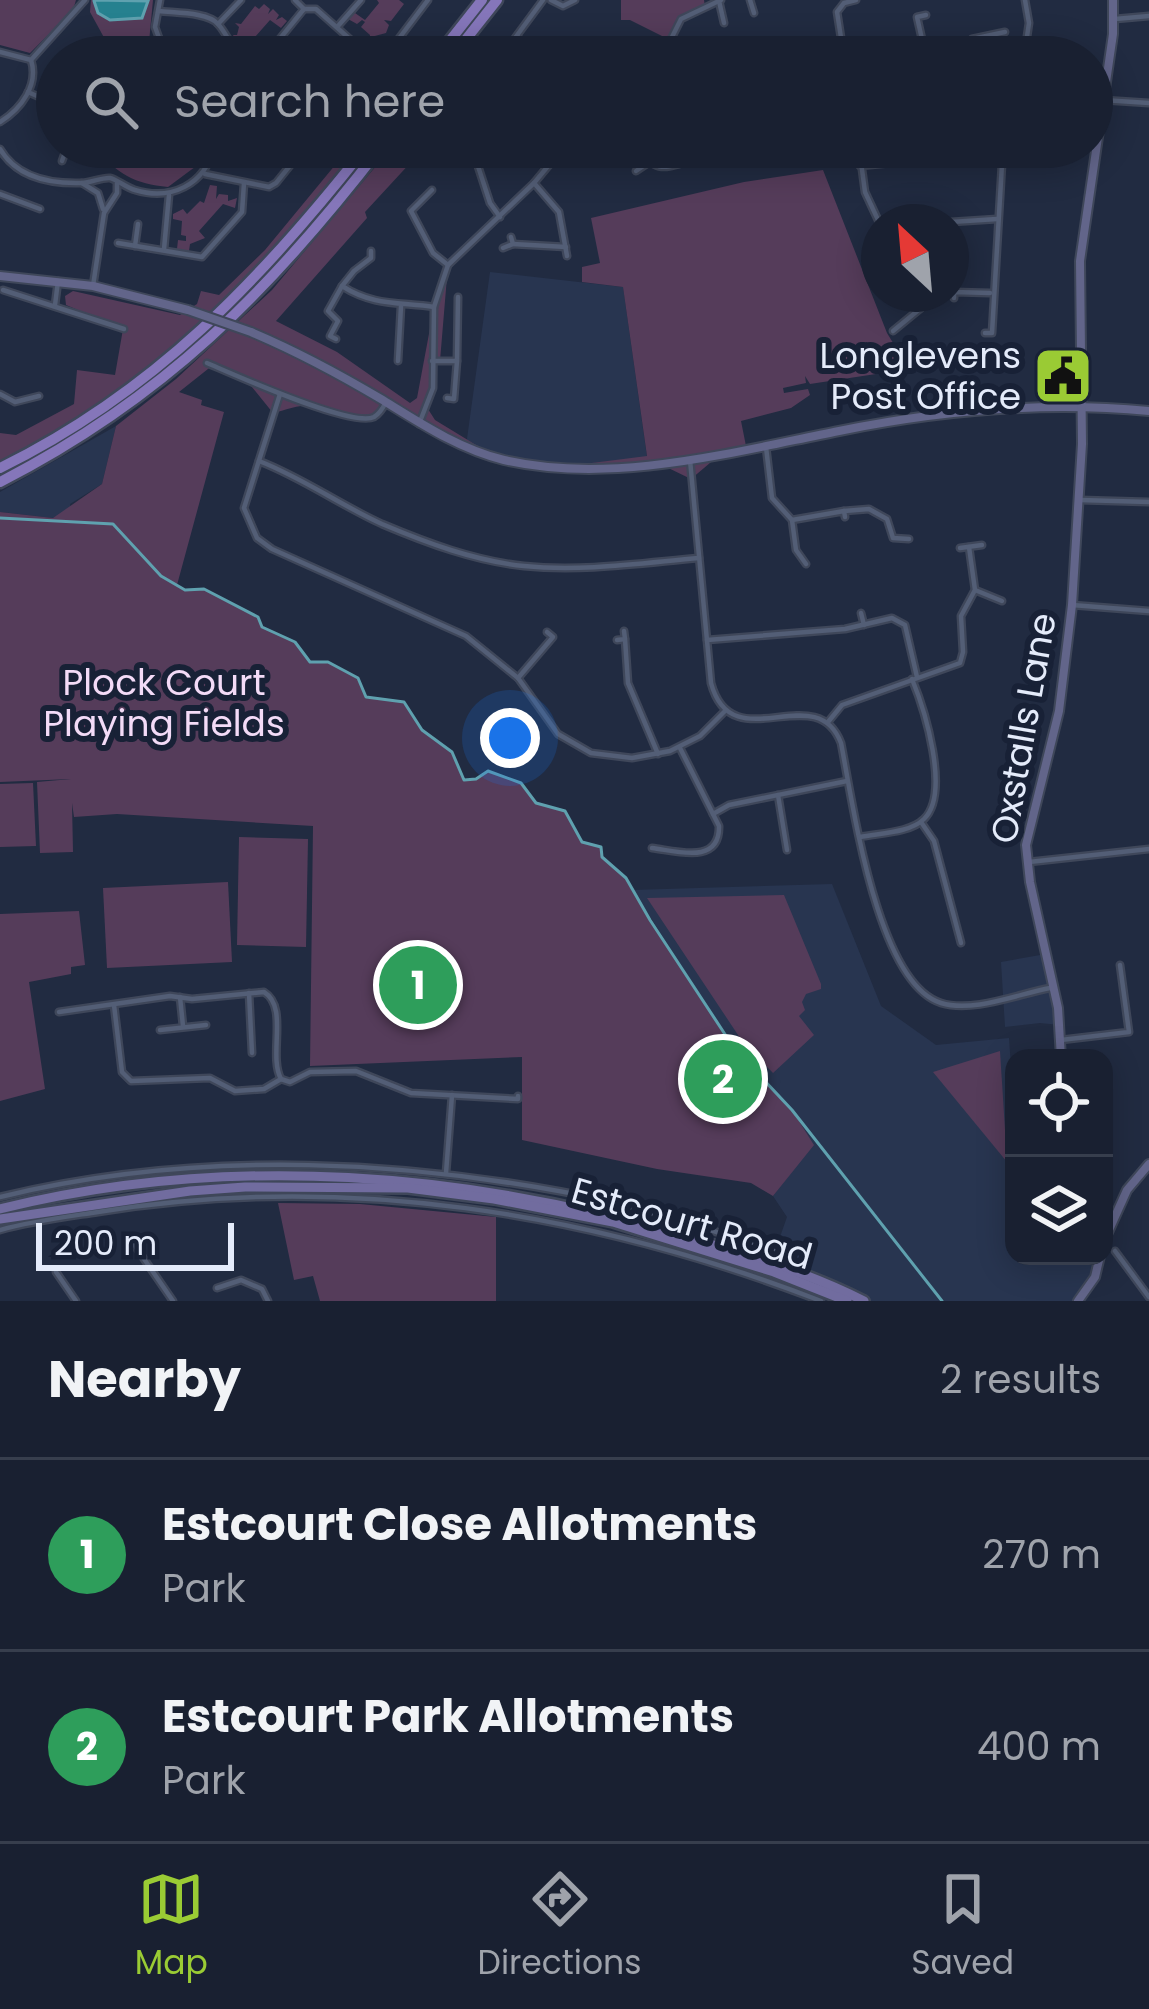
<!DOCTYPE html>
<html lang="en">
<head>
<meta charset="utf-8">
<style>
	:root { --surface:#192031; --page:#262d3d; --text:#f1f3f6; --muted:#9fa3ab; --line:#373e4d; --accent:#9acb34 }
	body { margin:0; font-family:Poppins,sans-serif; background:var(--page); color:var(--text) }
	.controls { position:absolute; right:36px; bottom:36px; display:grid; overflow:hidden; border-radius:24px; box-shadow:0 6px 30px #0003 }
	.controls button { width:108px; height:108px; display:grid; place-items:center; padding:0; border:0; border-bottom:3px solid var(--line); background:var(--surface); color:var(--text); font:60px sans-serif }
	.compass { position:absolute; left:861px; top:204px; width:108px; height:108px; border-radius:50%; background:var(--surface); box-shadow:0 6px 30px #0003; rotate:334deg }
	.scale { position:absolute; left:36px; bottom:30px; width:198px; box-sizing:border-box; padding-left:12px; border:6px solid #e4ebfa; border-top:0; font-size:33px; line-height:42px; white-space:nowrap; color:#e4ebfa; -webkit-text-stroke:9px #182136; paint-order:stroke }
	.you { position:absolute; left:510px; top:738px; width:42px; height:42px; margin:-30px; border:9px solid #fff; border-radius:50%; background:#1a73e8; box-shadow:0 0 0 18px #1a73e833 }
	.badge { display:grid; place-items:center; width:78px; height:78px; border-radius:50%; background:var(--accent); color:#fff; font-size:39px; font-weight:700 }
	.pin { position:absolute; translate:-50% -50%; border:6px solid #fff; box-shadow:0 3px 12px #0006 }
	.list { margin:0; padding:0; list-style:none }
	h2 { display:flex; justify-content:space-between; align-items:center; height:156px; margin:0; padding:0 48px; font-size:51px }
	h2 small { font-size:39px; font-weight:400; color:var(--muted) }
	.list li { display:grid; grid-template-columns:78px 1fr auto; gap:36px; align-items:center; box-sizing:border-box; height:192px; padding:0 48px; border-top:3px solid var(--line) }
	.list b { display:block; font-size:45px; white-space:nowrap }
	.list p { margin:0; font-size:39px; white-space:nowrap; color:var(--muted) }
	.list em { font-size:39px; font-style:normal; color:var(--muted) }
	.icon { flex:none; width:66px; height:66px; fill:none; stroke:currentColor; stroke-width:2; stroke-linecap:round; stroke-linejoin:round }
	.map { position:relative; flex:none; width:1149px; height:1301px; overflow:hidden }
	.search { position:absolute; background:var(--surface); box-shadow:0 6px 30px #0003; left:36px; right:36px; top:36px; height:132px; display:flex; align-items:center; gap:30px; box-sizing:border-box; padding:0 42px; border-radius:66px; color:var(--muted); font-size:45px }
	.sheet { height:540px; background:var(--surface) }
	nav { display:flex; justify-content:space-around; align-items:center; box-sizing:border-box; height:168px; border-top:3px solid var(--line); background:var(--surface); font-size:33px; color:var(--muted) }
	nav a { display:grid; justify-items:center; gap:6px }
	nav .on { color:var(--accent) }
	.map>svg:first-child { display:block }
</style>
</head>
<body>
<div class="map">
<svg width="1149" height="1301" viewBox="0 0 1149 1301">
	<rect width="100%" height="100%" fill="#212b41"/>
	<g fill="#283550">
		<polygon points="490,272 623,287 647,457 560,467 528,464 466,446"/>
		<polygon points="116,426 102,484 70,504 71,509 53,518 0,512 0,492"/>
		<polygon points="832,884 881,1006 936,1045 1009,1038 1014,1110 1014,1256 1100,1256 1095,1277 1078,1301 864,1301 778,1264 775,1251 787,1217 773,1196 813,1144 792,1110 734,1048 633,890"/>
		<polygon points="1046,954 1060,1025 1040,1023 1005,1027 1001,962"/>
	</g>
	<g fill="#553c5a">
		<polygon points="0,0 76,0 73,10 30,53 0,45"/>
		<polygon points="91,0 153,0 149,42 107,43 90,12"/>
		<polygon points="377,0 399,0 404,4 391,21 384,20 389,25 386,33 371,37 369,42 370,35 361,27 365,22 362,20 357,24 348,19 355,13 365,20 379,3"/>
		<polygon points="621,0 704,0 705,7 681,19 670,40 630,20 621,20"/>
		<polygon points="264,4 270,9 268,14 273,9 279,15 276,20 282,17 287,21 281,28 270,20 255,37 261,43 253,49 242,38 235,39 233,35 237,35 239,27 235,23 241,24 255,6 259,9"/>
		<path d="M96,147H198L204,150L199,164L168,187C135,184 116,174 96,147Z"/>
		<path d="M350,147H360C257,280 149,383 0,463V433L16,435L74,404L77,370L115,375L123,329L66,305L65,296L73,291L180,315L197,304L201,291L219,295L265,250Z"/>
		<path d="M392,147H425L365,212L367,218L276,321L337,352L410,403L417,398L434,307L448,265L440,361L432,362L428,409L435,420L499,459L466,446L387,403C365,433 342,406 313,405C301,404 285,410 273,413L247,381L213,365L179,392L202,400L201,405L224,412L177,585L185,590L204,589L258,617L262,627L295,642L310,662H328L358,678L366,698L404,702L422,730L452,752L463,779H476L488,771L521,783L536,803L565,811L582,842L601,847L602,857L626,878L650,921L734,1048L792,1110L814,1145L773,1196L751,1183L657,1169L522,1140V1057L310,1066L313,826L117,814L74,817L72,803L73,852L40,853L37,782L71,779L0,782V512L53,518L102,484L116,426L176,379L272,290Z"/>
		<polygon points="823,170 887,333 909,369 810,384 805,376 806,383 783,388 784,393 808,389 810,395 791,408 741,421 746,446 752,445 717,457 691,479 658,463 560,467 647,456 623,287 582,282 582,267 600,263 591,218 744,182"/>
		<polygon points="210,185 217,186 216,199 219,194 228,195 228,201 237,198 235,208 223,204 199,231 205,238 190,244 189,251 177,249 178,240 186,241 186,236 181,235 182,221 173,219 173,214 183,209 187,214 200,201 204,203"/>
		<polygon points="33,783 36,846 0,847 0,784"/>
		<polygon points="239,837 308,839 306,947 237,945"/>
		<polygon points="228,882 232,962 107,968 103,888"/>
		<polygon points="784,895 821,984 821,989 806,994 802,1002 805,1010 799,1016 814,1035 773,1073 742,1041 647,898"/>
		<polygon points="79,911 85,965 71,967 71,974 29,982 45,1089 0,1101 0,914"/>
		<polygon points="1000,1051 1007,1161 1007,1162 933,1072"/>
		<polygon points="278,1203 360,1204 496,1217 496,1301 320,1301 313,1276 294,1280"/>
	</g>
	<polygon fill="#26818f" stroke="#5fa1af" stroke-width="3" points="94,1 94,0 148,1 142,18 110,20 98,13"/>
	<g fill="none" stroke-linecap="round" stroke-linejoin="round">
		<polyline stroke="#5fa1af" stroke-width="3" points="0,518 113,524 161,576 185,590 204,589 258,617 262,627 295,642 310,662 328,662 358,678 366,697 404,702 422,730 452,752 464,780 476,779 488,771 521,783 536,803 565,811 582,842 601,847 602,857 626,878 650,920 734,1048 792,1110 942,1301"/>
		<defs>
			<g id="street">
				<polyline points="160,0 155,27 166,57"/>
				<polyline points="295,0 304,9 316,9 369,56"/>
				<polyline points="551,0 563,6 575,0"/>
				<polyline points="750,0 754,13"/>
				<polyline points="719,1 724,23"/>
				<path d="M159,11C174,13 208,12 218,24C227,34 231,47 241,57"/>
				<polyline points="926,15 917,17 926,57"/>
				<polyline points="1115,19 1149,16"/>
				<polyline points="218,24 241,0"/>
				<polyline points="338,26 361,0"/>
				<polyline points="670,40 693,54 691,57"/>
				<polyline points="510,45 525,46 517,36"/>
				<polyline points="617,45 635,57"/>
				<polyline points="525,46 565,57"/>
				<polyline points="0,52 31,60 85,0"/>
				<polyline points="265,57 304,9"/>
				<polyline points="368,57 394,45 428,0"/>
				<polyline points="501,57 543,0"/>
				<polyline points="662,57 681,19 721,0"/>
				<polyline points="844,57 837,12 844,3 856,0"/>
				<polyline points="971,57 968,44 972,39 1005,32"/>
				<polyline points="1024,57 1029,23 1025,0"/>
				<polyline points="28,92 57,105"/>
				<polyline points="1103,100 1149,103"/>
				<path d="M0,122C21,109 39,85 31,60"/>
				<polyline points="279,147 293,159"/>
				<path d="M639,147C658,180 671,163 703,158L706,147"/>
				<polyline points="774,147 778,163 787,161"/>
				<polyline points="859,147 865,192 879,222"/>
				<path d="M0,149C17,178 50,184 82,183C90,183 103,177 110,178C116,179 127,188 135,190C171,201 205,185 214,147"/>
				<polyline points="475,157 490,203 500,217"/>
				<polyline points="949,159 1002,154"/>
				<polyline points="62,161 67,147"/>
				<polyline points="478,165 507,152"/>
				<polyline points="860,166 930,159"/>
				<polyline points="636,171 648,163"/>
				<polyline points="205,174 269,187 276,183 305,147"/>
				<polyline points="82,183 98,193 103,209"/>
				<polyline points="534,183 559,212 567,256"/>
				<polyline points="432,190 411,211 433,253 448,265"/>
				<polyline points="0,194 40,209"/>
				<polyline points="951,222 997,219"/>
				<polyline points="118,243 202,257 242,212 244,183"/>
				<polyline points="513,244 566,247"/>
				<polyline points="135,246 138,224"/>
				<polyline points="503,248 513,244 511,237"/>
				<polyline points="164,249 169,195"/>
				<path d="M371,251V258L354,271L342,286C373,306 399,302 434,307"/>
				<polyline points="93,286 104,213 117,193 117,183"/>
				<polyline points="3,290 124,329"/>
				<polyline points="954,298 954,292 990,293"/>
				<polyline points="55,305 58,281"/>
				<polyline points="921,308 936,296"/>
				<polyline points="893,331 921,308 912,294"/>
				<polyline points="985,333 992,333 1003,147"/>
				<polyline points="336,339 330,336 338,321 328,311 342,286"/>
				<polyline points="398,361 401,306"/>
				<polyline points="432,361 457,361 458,297"/>
				<path d="M207,363C233,374 352,428 374,417C379,414 383,408 386,402"/>
				<polyline points="0,394 15,402 39,396"/>
				<polyline points="280,394 244,508 257,538 272,549 466,636 518,678 558,734 591,753 632,758 670,751 700,736 725,711"/>
				<polyline points="447,398 454,399 457,361"/>
				<polyline points="419,424 433,388 434,307 448,265 534,183 564,147"/>
				<polyline points="766,447 772,498 792,520 796,550 806,564"/>
				<path d="M690,460L711,683C732,761 816,677 841,743C853,804 877,983 941,1003C973,1013 1018,994 1050,988"/>
				<path d="M259,461C303,478 340,505 382,524C427,543 475,561 524,566C581,572 642,563 699,558"/>
				<polyline points="1080,500 1149,502"/>
				<polyline points="844,511 869,509 887,519 893,538 909,539"/>
				<polyline points="792,520 844,511 845,517"/>
				<polyline points="960,548 982,545"/>
				<polyline points="975,590 1002,601"/>
				<polyline points="1072,605 1149,611"/>
				<polyline points="861,613 864,625"/>
				<polyline points="625,639 628,683 658,754"/>
				<polyline points="617,640 625,639 624,631"/>
				<polyline points="707,640 845,629 892,618 905,625 917,677"/>
				<polyline points="518,678 553,637 547,632"/>
				<polyline points="828,722 842,705 960,663 963,652 961,616 975,590 969,547"/>
				<polyline points="778,795 787,850"/>
				<polyline points="713,814 729,805 847,781"/>
				<polyline points="921,822 934,841 961,943"/>
				<path d="M860,837C879,833 910,833 924,819C951,793 924,708 912,679"/>
				<path d="M652,848C677,851 720,865 719,826L680,748"/>
				<polyline points="1029,862 1149,849"/>
				<polyline points="249,993 252,1053"/>
				<polyline points="180,997 183,1026"/>
				<polyline points="114,1005 122,1072 131,1081 210,1078 235,1091 264,1089 281,1079 290,1082 310,1072 356,1071 411,1093 518,1099 518,1096"/>
				<path d="M59,1012L170,996L192,999L264,992C289,1007 268,1055 281,1079"/>
				<polyline points="160,1030 206,1025"/>
				<polyline points="1061,1040 1129,1032 1120,965"/>
				<polyline points="446,1173 452,1095"/>
				<path d="M0,1197C201,1148 417,1159 618,1203C671,1215 723,1235 775,1251L778,1261"/>
				<path d="M0,1230C32,1221 65,1217 98,1212C344,1172 591,1212 821,1301"/>
				<polyline points="131,1240 173,1301"/>
				<polyline points="1115,1251 1149,1297"/>
				<polyline points="56,1272 76,1301"/>
				<polyline points="217,1288 241,1280 262,1289 268,1301"/>
			</g>
			<g id="secondary">
				<polyline points="0,276 93,286 188,310"/>
				<path d="M251,332C296,351 339,374 381,399C420,423 459,449 504,460C612,485 733,452 839,431C942,410 1045,401 1149,411"/>
				<polyline points="1061,1058 1058,1008 1030,882 1026,845 1059,711 1072,605 1082,444 1080,261 1113,34 1113,0"/>
				<polyline points="1104,1241 1127,1190 1149,1164"/>
				<polyline points="1078,1301 1095,1277 1100,1256"/>
			</g>
			<g id="primary">
				<path d="M0,1209C229,1152 469,1172 693,1239C752,1256 809,1273 864,1301"/>
				<polyline points="0,1219 190,1191 245,1187 408,1188 494,1199 613,1222 774,1272 847,1301"/>
			</g>
			<g id="highway">
				<polyline points="437,57 482,0"/>
				<polyline points="452,57 497,0"/>
				<path d="M0,468C155,392 261,280 366,147"/>
				<path d="M0,482C164,398 270,291 381,147"/>
			</g>
		</defs>
		<use href="#street" stroke="#3f475a" stroke-width="9"/>
		<use href="#secondary" stroke="#3f475a" stroke-width="12"/>
		<use href="#primary" stroke="#3f475a" stroke-width="14"/>
		<use href="#highway" stroke="#3f475a" stroke-width="15"/>
		<use href="#street" stroke="#535e76" stroke-width="4.5"/>
		<use href="#secondary" stroke="#62658a" stroke-width="8"/>
		<use href="#primary" stroke="#716c9f" stroke-width="9"/>
		<use href="#highway" stroke="#8576ba" stroke-width="10"/>
		<defs>
			<polyline id="secondary-bridge" points="188,310 251,332"/>
		</defs>
		<use href="#secondary-bridge" stroke="#3f475a" stroke-width="12" stroke-linecap="butt"/>
		<use href="#secondary-bridge" stroke="#62658a" stroke-width="8"/>
	</g>
	<defs>
		<symbol id="civic-square" viewBox="-11 -11 22 22"><rect x="-9" y="-9" width="18" height="18" rx="4" fill="#9acb34" stroke="#182136"/><path d="M-.6-6.5H3V-4.5H.6V-3L4-1V1h2V6H-6V1h2V-1L-.6-3ZM-1.2 2.5V6h2.4V2.5Z" fill="#111"/></symbol>
	</defs>
	<g fill-rule="evenodd">
		<use href="#civic-square" x="1030" y="343" width="66" height="66"/>
	</g>
	<g text-anchor="middle" stroke-width="12" stroke-linejoin="round" paint-order="stroke">
		<g font-size="36" fill="#e4ebfa" stroke="#182136" text-anchor="end">
			<text x="1021" y="368">Longlevens<tspan x="1021" dy="41">Post Office</tspan></text>
		</g>
		<g font-size="36" fill="#f3dbf7" stroke="#182136">
			<text x="164" y="695">Plock Court<tspan x="164" dy="41">Playing Fields</tspan></text>
		</g>
		<g font-size="36" fill="#e4ebfa" stroke="#182136">
			<text transform="translate(1023 728) rotate(-80)" y="13">Oxstalls Lane</text>
			<text transform="translate(692 1223) rotate(16)" y="13">Estcourt Road</text>
		</g>
	</g>
</svg>
<div class="controls">
<button><svg class="icon" aria-label="locate" viewBox="0 0 24 24"><circle cx="12" cy="12" r="6"/><path d="M12 2v4M12 18v4M2 12h4M18 12h4"/></svg></button>
<button><svg class="icon" aria-label="layers" viewBox="0 0 24 24"><path d="M12 4l9 5-9 5-9-5zM3 14l9 5 9-5"/></svg></button>
</div>
<svg class="compass" viewBox="-18 -18 36 36"><path d="M0-13l5 13h-10z" fill="#e53935"/><path d="M0 13l5-13h-10z" fill="#9fa3ab"/></svg>
<div class="scale">200 m</div>
<div class="you"></div>
<div class="pin badge" style="left:418px;top:985px;background:#2e9e5b">1</div>
<div class="pin badge" style="left:723px;top:1079px;background:#2e9e5b">2</div>
<div class="search"><svg class="icon" aria-label="search" viewBox="0 0 24 24"><circle cx="10" cy="10" r="6"/><path d="M15 15l6 6"/></svg>Search here</div>
</div>
<section class="sheet">
<h2>Nearby<small>2 results</small></h2>
<ul class="list">
<li><span class="badge" style="background:#2e9e5b">1</span><div><b>Estcourt Close Allotments</b><p>Park</p></div><em>270 m</em></li>
<li><span class="badge" style="background:#2e9e5b">2</span><div><b>Estcourt Park Allotments</b><p>Park</p></div><em>400 m</em></li>
</ul>
</section>
<nav>
<a class="on"><svg class="icon" aria-label="map" viewBox="0 0 24 24"><path d="M3 6l6-2 6 2 6-2v14l-6 2-6-2-6 2zM9 4v14M15 6v14"/></svg>Map</a>
<a><svg class="icon" aria-label="directions" viewBox="0 0 24 24"><path d="M12 3l9 9-9 9-9-9zM9 14v-3h6M13 9l2 2-2 2"/></svg>Directions</a>
<a><svg class="icon" aria-label="saved" viewBox="0 0 24 24"><path d="M7 4h10v16l-5-4-5 4z"/></svg>Saved</a>
</nav>
</body>
</html>
